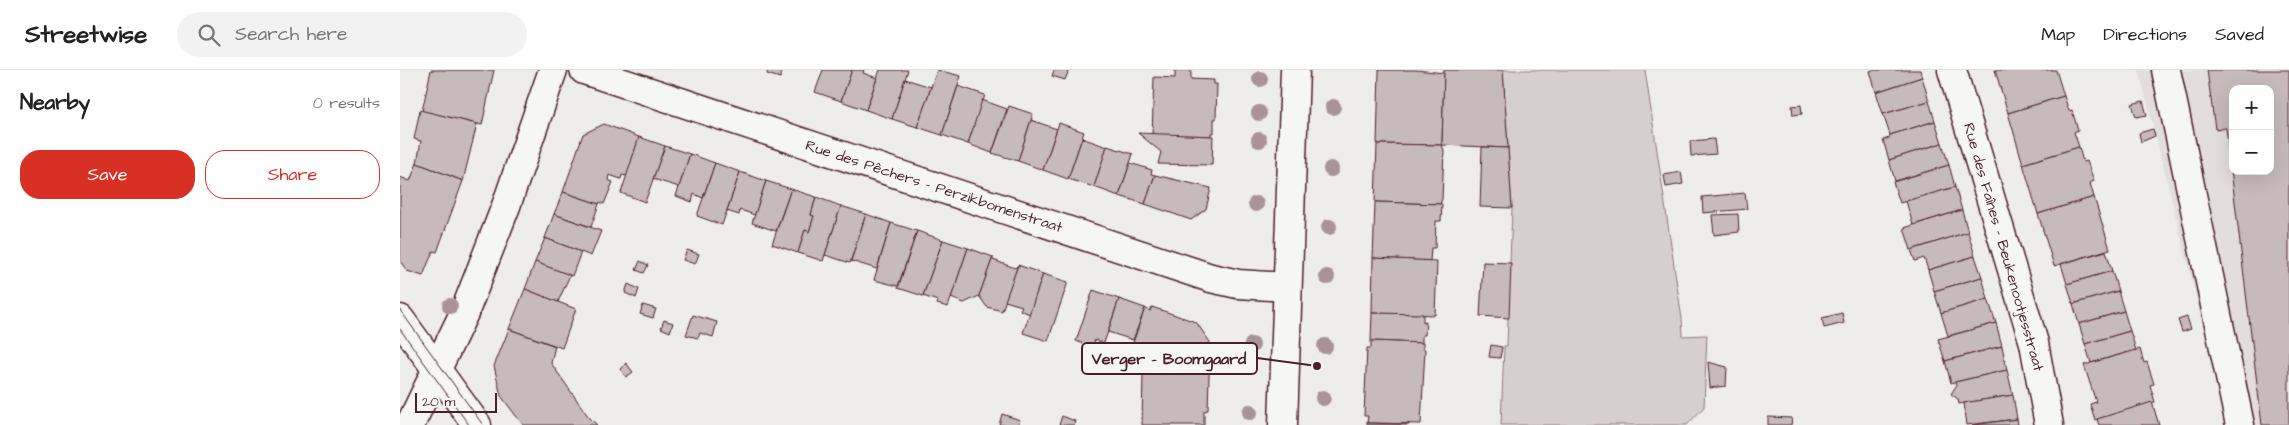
<!DOCTYPE html>
<html lang="en">
<head>
<meta charset="utf-8">
<style>
	:root { --surface:#fff; --page:#f2f2f2; --text:#222; --muted:#767676; --line:#e0e0e0; --accent:#d93025 }
	body { margin:0; font-family:"Architects Daughter",sans-serif; background:var(--page); color:var(--text) }
	.controls { position:absolute; right:15px; top:15px; display:grid; overflow:hidden; border-radius:10px; box-shadow:0 5px 20px #0002 }
	.controls button { width:45px; height:45px; display:grid; place-items:center; padding:0; border:0; border-bottom:1px solid var(--line); background:var(--surface); color:var(--text); font:25px sans-serif }
	.scale { position:absolute; left:15px; bottom:12px; width:82px; box-sizing:border-box; padding-left:5px; border:2px solid #4a1f2b; border-top:0; font-size:14px; line-height:18px; white-space:nowrap; color:#4a1f2b; -webkit-text-stroke:4px #f6f6f2; paint-order:stroke }
	.list { margin:0; padding:0; list-style:none }
	h2 { display:flex; justify-content:space-between; align-items:center; height:65px; margin:0; padding:0 20px; font-size:21px }
	h2 small { font-size:16px; font-weight:400; color:var(--muted) }
	.actions { display:flex; gap:10px; padding:15px 20px }
	.actions a { flex:1; padding:11px 0; border:1px solid var(--accent); border-radius:20px; text-align:center; font-size:18px; color:var(--accent) }
	.actions .main { background:var(--accent); color:#fff }
	.icon { flex:none; width:28px; height:28px; fill:none; stroke:currentColor; stroke-width:2; stroke-linecap:round; stroke-linejoin:round }
	.map { position:relative; flex:none; width:1889px; height:355px; overflow:hidden }
	header { display:flex; align-items:center; gap:30px; box-sizing:border-box; height:70px; padding:0 25px; background:var(--surface); border-bottom:1px solid var(--line) }
	header strong { font-size:24px }
	nav { display:flex; gap:28px; margin-inline-start:auto; font-size:18px }
	.search { width:350px; height:45px; background:var(--page); display:flex; align-items:center; gap:12px; box-sizing:border-box; padding:0 18px; border-radius:28px; color:var(--muted); font-size:19px }
	main { display:flex }
	aside { flex:1; background:var(--surface) }
	.map>svg:first-child { display:block }
</style>
</head>
<body>
<header>
<strong>Streetwise</strong>
<div class="search"><svg class="icon" aria-label="search" viewBox="0 0 24 24"><circle cx="10" cy="10" r="6"/><path d="M15 15l6 6"/></svg>Search here</div>
<nav><a>Map</a><a>Directions</a><a>Saved</a></nav>
</header>
<main>
<aside>
<h2>Nearby<small>0 results</small></h2>
<ul class="list">
</ul>
<div class="actions"><a class="main">Save</a><a>Share</a></div>
</aside>
<div class="map">
<svg width="1889" height="355" viewBox="0 0 1889 355">
	<rect width="100%" height="100%" fill="#efedea"/>
	<filter id="ink" filterUnits="userSpaceOnUse"><feTurbulence type="fractalNoise" baseFrequency=".02" numOctaves="2"/><feDisplacementMap in="SourceGraphic" scale="10" xChannelSelector="R" yChannelSelector="G"/><feConvolveMatrix kernelMatrix="1 2 1 2 8 2 1 2 1" color-interpolation-filters="sRGB"/></filter>
	<g filter="url(#ink)">
		<path fill="#e3dedc" fill-rule="evenodd" d="M1739,0H1889V355H1828ZM1833,19H1870V101H1833Z"/>
		<polygon fill="#d7cfce" stroke="#90777c" points="1103,0 1245,0 1282,249 1283,266 1307,265 1304,337 1287,355 1101,355 1104,276 1107,276 1112,138"/>
		<g fill="#c6babb" stroke="#4a1f2b" fill-rule="evenodd">
			<polygon points="31,0 94,0 82,55 22,41"/>
			<polygon points="368,0 383,0 380,8 367,4"/>
			<polygon points="423,0 452,0 441,31 415,22"/>
			<polygon points="452,0 464,0 463,3 477,8 466,40 441,31"/>
			<polygon points="480,0 508,0 492,49 466,40"/>
			<polygon points="537,0 561,6 542,65 517,57"/>
			<polygon points="654,0 669,0 665,10 652,6"/>
			<polygon points="775,0 791,0 791,9 814,10 814,14 817,14 816,49 814,49 814,63 811,63 811,66 752,65 754,7 775,8"/>
			<polygon points="979,0 1016,0 1044,3 1042,75 977,74"/>
			<polygon points="1044,0 1103,0 1108,78 1042,75"/>
			<polygon points="1473,0 1520,0 1522,7 1476,22 1470,1"/>
			<polygon points="1595,0 1656,0 1664,26 1608,43"/>
			<path d="M1807,0H1889V355H1862L1826,58L1815,59ZM1833,19H1870V101H1833Z"/>
			<polygon points="1522,7 1529,31 1483,44 1476,22"/>
			<polygon points="505,9 531,17 517,57 492,49"/>
			<polygon points="558,16 585,25 568,74 542,65"/>
			<polygon points="1664,26 1669,41 1672,40 1678,60 1674,62 1679,77 1623,94 1608,43"/>
			<polygon points="582,30 607,39 592,83 568,74"/>
			<polygon points="1529,31 1535,51 1490,65 1483,44"/>
			<polygon points="1743,31 1747,45 1736,47 1732,34"/>
			<polygon points="1401,35 1402,44 1393,45 1392,36"/>
			<polygon points="609,36 633,44 618,91 592,83"/>
			<polygon points="20,40 77,54 63,111 17,93 21,71 14,69"/>
			<polygon points="631,50 657,59 643,100 618,91"/>
			<polygon points="1535,51 1542,73 1489,90 1483,70 1489,68 1490,65"/>
			<polygon points="659,53 684,62 668,109 643,100"/>
			<polygon points="204,54 239,67 227,106 222,105 221,109 209,105 208,110 213,112 204,134 200,132 199,134 163,122 183,64"/>
			<polygon points="1753,59 1755,66 1741,72 1739,63"/>
			<polygon points="738,63 813,66 812,95 758,94 761,82"/>
			<polygon points="239,67 265,76 245,132 221,123"/>
			<polygon points="682,68 707,77 694,117 668,109"/>
			<polygon points="1314,69 1316,84 1291,86 1290,71"/>
			<polygon points="1542,73 1549,95 1495,111 1489,90"/>
			<polygon points="977,74 1042,75 1044,80 1042,129 1040,134 975,132"/>
			<polygon points="265,76 290,84 279,117 253,109"/>
			<polygon points="707,76 733,84 719,126 694,117"/>
			<polygon points="1082,77 1108,78 1112,138 1080,137"/>
			<polygon points="1679,77 1683,92 1687,91 1694,111 1690,113 1694,127 1638,144 1623,94"/>
			<polygon points="290,84 315,93 303,128 294,124 292,132 276,126"/>
			<polygon points="17,93 63,111 37,182 33,181 23,206 7,201 0,191 0,107 10,111"/>
			<polygon points="315,93 340,102 322,155 297,146"/>
			<polygon points="730,93 752,100 751,104 755,105 745,134 719,126"/>
			<polygon points="1549,95 1555,117 1500,133 1493,112"/>
			<polygon points="340,102 366,111 355,145 340,140 339,145 327,141"/>
			<polygon points="1281,102 1283,114 1266,117 1264,105"/>
			<polygon points="755,105 811,118 806,139 791,150 745,134"/>
			<polygon points="366,111 391,119 376,161 352,153"/>
			<polygon points="1555,117 1562,140 1513,155 1506,131"/>
			<polygon points="391,119 416,127 411,145 414,146 409,162 405,160 398,183 372,174"/>
			<polygon points="163,122 199,134 191,157 154,144"/>
			<polygon points="1345,123 1347,139 1303,143 1302,127"/>
			<polygon points="416,127 441,136 423,191 398,183 405,160 409,162 414,146 411,145"/>
			<polygon points="1694,127 1710,179 1654,196 1638,144"/>
			<polygon points="975,132 1042,134 1041,151 1036,151 1035,178 1031,178 1030,191 973,188"/>
			<polygon points="441,136 466,144 450,193 425,185"/>
			<polygon points="1562,140 1568,162 1511,180 1504,158"/>
			<polygon points="154,144 201,161 191,186 145,168"/>
			<polygon points="466,144 491,153 477,199 451,191"/>
			<polygon points="1338,144 1339,162 1314,165 1312,145"/>
			<polygon points="491,153 517,161 498,216 474,210"/>
			<polygon points="517,161 543,170 523,226 498,218"/>
			<polygon points="1568,162 1575,186 1528,200 1524,188 1515,191 1511,180"/>
			<polygon points="145,168 181,182 172,206 135,192"/>
			<polygon points="543,170 568,178 548,237 537,234 538,231 523,226"/>
			<polygon points="568,178 593,187 579,226 564,233 551,228"/>
			<polygon points="287,180 299,184 295,194 283,190"/>
			<polygon points="1706,181 1712,201 1667,214 1661,194"/>
			<polygon points="1575,186 1582,207 1534,221 1528,200"/>
			<polygon points="593,187 593,190 615,198 618,195 602,241 587,237 579,226"/>
			<polygon points="973,188 1037,191 1035,245 972,243"/>
			<polygon points="240,191 248,195 244,203 236,200"/>
			<polygon points="135,192 170,205 158,232 125,219"/>
			<polygon points="1083,192 1111,193 1109,248 1080,246"/>
			<polygon points="618,195 643,204 630,244 620,240 622,236 605,231"/>
			<polygon points="1712,201 1718,221 1673,234 1667,214"/>
			<polygon points="643,204 668,212 648,271 623,263"/>
			<polygon points="1582,207 1588,229 1541,243 1534,221"/>
			<polygon points="228,214 239,219 236,228 225,223"/>
			<polygon points="125,219 176,239 162,278 109,259"/>
			<polygon points="693,220 719,229 704,273 695,270 692,277 676,271"/>
			<polygon points="1718,221 1724,241 1679,254 1673,234"/>
			<polygon points="719,229 745,238 733,270 708,262"/>
			<polygon points="1588,229 1596,253 1548,266 1541,243"/>
			<polygon points="243,235 256,239 253,248 240,244"/>
			<polygon points="752,237 796,252 810,272 808,340 804,341 804,355 742,355 743,302 725,296 745,238 750,241"/>
			<polygon points="1724,241 1730,261 1685,274 1679,254"/>
			<polygon points="972,243 1023,244 1023,252 1026,251 1025,265 1022,265 1022,273 971,271"/>
			<polygon points="1442,243 1444,253 1424,258 1422,248"/>
			<polygon points="293,245 317,252 313,267 300,263 298,268 286,265"/>
			<polygon points="1787,247 1791,259 1782,262 1778,250"/>
			<polygon points="264,250 273,253 270,262 261,258"/>
			<polygon points="1596,253 1602,276 1545,291 1538,269"/>
			<polygon points="109,259 155,276 151,293 188,346 197,355 123,355 101,326 94,296"/>
			<polygon points="1730,261 1736,280 1691,293 1685,274"/>
			<polygon points="971,271 1023,273 1023,279 1025,279 1021,354 967,353 968,346 964,346 967,278 971,278"/>
			<polygon points="1091,275 1102,277 1100,288 1089,287"/>
			<polygon points="1602,276 1607,300 1551,313 1545,291"/>
			<polygon points="1740,279 1744,293 1747,292 1754,314 1750,315 1755,332 1695,350 1690,334 1696,332 1684,295"/>
			<polygon points="1308,292 1327,297 1326,316 1310,318"/>
			<polygon points="226,293 233,302 226,307 220,299"/>
			<polygon points="1607,300 1613,325 1559,334 1558,329 1551,324 1556,316 1555,312"/>
			<polygon points="1613,325 1617,349 1567,355 1564,333"/>
			<polygon points="1752,332 1759,355 1699,355 1697,349"/>
			<polygon points="602,344 620,350 618,355 599,355"/>
			<polygon points="662,346 675,351 674,355 659,355"/>
			<polygon points="1368,347 1392,348 1391,355 1368,355"/>
			<polygon points="1617,349 1618,355 1572,355"/>
			<polygon points="967,353 1009,354 1009,355 967,355"/>
		</g>
		<g fill="none" stroke-linecap="round" stroke-linejoin="round">
			<defs>
				<g id="minor">
					<polyline points="184,0 811,208 838,214 887,217"/>
					<polyline points="1552,0 1634,273 1649,355"/>
					<polyline points="1766,0 1840,355"/>
					<polyline points="0,249 77,355"/>
					<polyline points="10,355 65,241 106,136 153,0"/>
					<polyline points="883,355 895,0"/>
				</g>
			</defs>
			<use href="#minor" stroke="#4a1f2b" stroke-width="31"/>
			<use href="#minor" stroke="#f6f6f2" stroke-width="28"/>
			<g stroke="#4a1f2b" stroke-width="1">
				<polyline points="0,240 83,355"/>
				<polyline points="0,259 69,355"/>
			</g>
		</g>
		<g fill="#a89498">
			<circle cx="860" cy="9" r="8"/>
			<circle cx="933" cy="37" r="8"/>
			<circle cx="859" cy="43" r="8"/>
			<circle cx="859" cy="70" r="8"/>
			<circle cx="931" cy="99" r="8"/>
			<circle cx="856" cy="134" r="8"/>
			<circle cx="929" cy="157" r="8"/>
			<circle cx="927" cy="207" r="8"/>
			<circle cx="50" cy="236" r="8"/>
			<circle cx="852" cy="275" r="8"/>
			<circle cx="925" cy="276" r="8"/>
			<circle cx="923" cy="328" r="8"/>
			<circle cx="850" cy="342" r="8"/>
		</g>
	</g>
	<g text-anchor="middle" stroke-width="4" stroke-linejoin="round" paint-order="stroke">
		<g font-size="15" fill="#4a1f2b" stroke="#f6f6f2">
			<text transform="translate(534 116) rotate(18)" y="5">Rue des Pêchers - Perzikbomenstraat</text>
			<text transform="translate(1604 177) rotate(74)" y="5">Rue des Faînes - Beukenootjesstraat</text>
		</g>
	</g>
	<path fill="none" stroke="#4a1f2b" stroke-width="2" d="M917 296L857 288"/>
	<circle fill="#4a1f2b" stroke="#f6f6f2" stroke-width="2" cx="917" cy="296" r="5"/>
	<rect fill="#f6f6f2" stroke="#4a1f2b" stroke-width="2" x="682" y="273" width="175" height="31" rx="5"/>
	<g font-size="16" text-anchor="middle" font-weight="bold" fill="#4a1f2b">
		<text x="769" y="294">Verger - Boomgaard</text>
	</g>
</svg>
<div class="controls">
<button>+</button>
<button>−</button>
</div>
<div class="scale">20 m</div>
</div>
</main>
</body>
</html>
